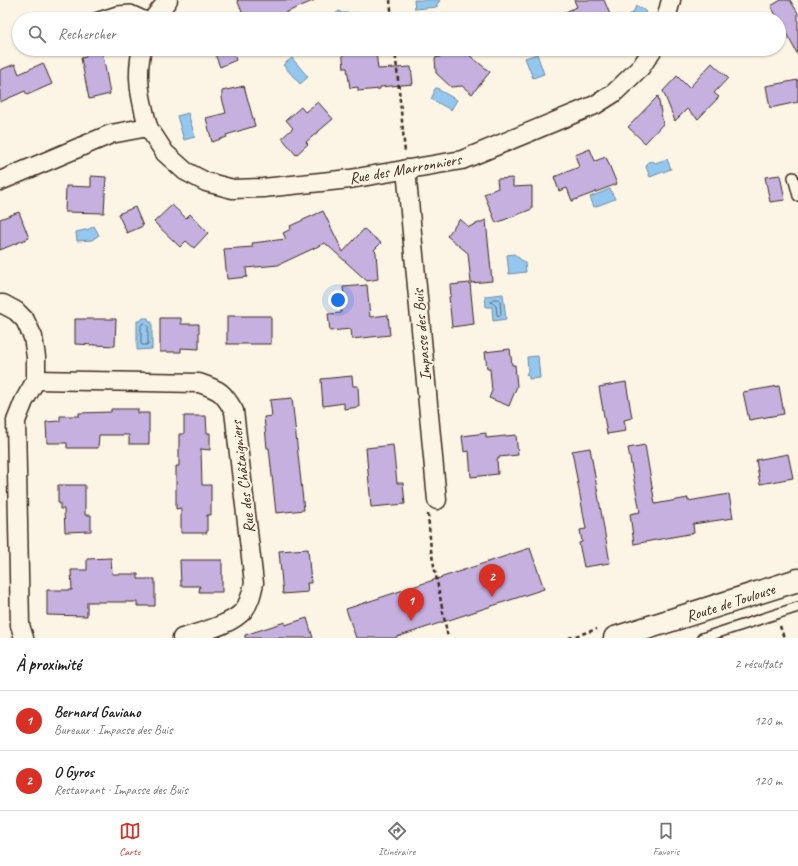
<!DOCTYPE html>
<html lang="fr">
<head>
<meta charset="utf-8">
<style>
	:root { --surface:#fff; --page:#f2f2f2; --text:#222; --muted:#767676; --line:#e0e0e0; --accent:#d93025 }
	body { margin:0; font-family:Caveat,sans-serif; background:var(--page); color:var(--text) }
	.you { position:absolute; left:338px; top:300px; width:14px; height:14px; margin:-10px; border:3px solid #fff; border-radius:50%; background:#1a73e8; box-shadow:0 0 0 6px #1a73e833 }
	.badge { display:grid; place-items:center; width:26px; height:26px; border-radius:50%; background:var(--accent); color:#fff; font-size:13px; font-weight:700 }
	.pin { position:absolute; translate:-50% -33px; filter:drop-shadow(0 1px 2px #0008) }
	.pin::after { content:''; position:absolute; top:21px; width:14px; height:12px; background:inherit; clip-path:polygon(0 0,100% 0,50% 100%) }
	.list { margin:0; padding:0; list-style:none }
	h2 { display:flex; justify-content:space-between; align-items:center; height:52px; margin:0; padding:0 16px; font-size:17px }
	h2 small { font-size:13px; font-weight:400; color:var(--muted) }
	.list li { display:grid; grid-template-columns:26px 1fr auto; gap:12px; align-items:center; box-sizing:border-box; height:60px; padding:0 16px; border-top:1px solid var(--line) }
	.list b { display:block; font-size:15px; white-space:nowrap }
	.list p { margin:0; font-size:13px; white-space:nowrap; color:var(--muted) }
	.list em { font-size:13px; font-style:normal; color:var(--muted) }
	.icon { flex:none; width:22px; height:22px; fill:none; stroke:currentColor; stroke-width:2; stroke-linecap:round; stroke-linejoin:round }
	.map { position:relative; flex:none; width:798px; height:638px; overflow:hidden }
	.search { position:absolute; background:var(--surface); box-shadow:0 1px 3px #0004; left:12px; right:12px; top:12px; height:44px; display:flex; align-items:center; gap:10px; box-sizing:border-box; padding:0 14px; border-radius:22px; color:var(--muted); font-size:15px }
	.sheet { height:172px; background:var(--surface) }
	nav { display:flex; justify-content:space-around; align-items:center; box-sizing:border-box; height:56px; border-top:1px solid var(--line); background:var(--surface); font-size:11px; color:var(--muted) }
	nav a { display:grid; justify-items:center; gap:2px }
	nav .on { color:var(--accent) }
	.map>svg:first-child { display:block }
</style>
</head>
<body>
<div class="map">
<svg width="798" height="638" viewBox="0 0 798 638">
	<rect width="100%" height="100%" fill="#fcf5e5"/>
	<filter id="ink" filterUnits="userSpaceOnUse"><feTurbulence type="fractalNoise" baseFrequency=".025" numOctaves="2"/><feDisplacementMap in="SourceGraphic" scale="8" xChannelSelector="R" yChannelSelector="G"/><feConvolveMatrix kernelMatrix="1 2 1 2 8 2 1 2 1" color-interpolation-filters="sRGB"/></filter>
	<g filter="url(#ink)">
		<g fill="#93c7f0" stroke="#70889c">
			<polygon points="414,0 439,0 440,1 437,4 437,7 415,9"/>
			<polygon points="636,6 646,11 642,19 628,19 628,15 633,13"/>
			<polygon points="339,11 342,13 359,13 359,19 334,19 334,15"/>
			<polygon points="537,54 544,74 533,78 525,58"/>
			<polygon points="292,58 308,77 300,84 283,65"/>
			<polygon points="436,88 438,88 439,90 457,100 451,110 431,99 434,93 434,90"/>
			<polygon points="188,113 195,137 184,140 177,116"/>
			<polygon points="667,159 671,169 650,177 646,167 648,162 653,161 655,163"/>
			<polygon points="610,189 615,199 594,207 590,197"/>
			<polygon points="94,226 99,235 92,240 77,241 76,232 89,229"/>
			<polygon points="514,254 525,263 526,272 509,274 507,255"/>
			<polygon points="503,294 506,319 493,321 492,307 486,307 485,296"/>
			<polygon points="143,318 148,318 149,322 152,322 152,349 137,350 137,321 140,321"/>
			<polygon points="538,356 540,378 529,379 529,377 526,374 528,371 527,357"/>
		</g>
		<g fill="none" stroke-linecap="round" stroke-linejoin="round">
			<g stroke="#5e6972" stroke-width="1">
				<polygon points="493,299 498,299 500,300 501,314 500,316 497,315 496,306 491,302"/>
				<polygon points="144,323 148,326 148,344 146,345 142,345 141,344 141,326"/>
			</g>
		</g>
		<g fill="#c6b0e0" stroke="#3b2a1e">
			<polygon points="237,0 315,0 271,19 245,19"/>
			<polygon points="574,0 604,0 612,19 549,19 577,7"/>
			<polygon points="781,0 790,0 798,13 798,55 771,6"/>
			<polygon points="85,49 102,49 110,94 89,99 81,58 86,57"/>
			<polygon points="213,49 232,49 236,60 220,67"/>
			<polygon points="342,49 369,49 369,52 376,52 378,69 411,67 413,84 380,87 380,89 358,91 358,87 350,88 347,68 344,68"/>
			<polygon points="439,49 462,49 490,72 472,94 462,86 451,87 436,73 435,58 440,57"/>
			<polygon points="43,63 52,84 27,95 25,91 0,102 0,70 15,64 19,74"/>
			<polygon points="712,63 728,78 714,93 719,97 698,119 687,109 675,121 663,91 677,76 689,88"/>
			<polygon points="798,80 798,102 770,108 766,86"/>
			<polygon points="244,86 255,126 226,135 227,137 212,142 206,118 226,113 222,98 222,91"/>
			<polygon points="658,96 663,124 645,143 628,127"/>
			<polygon points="318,102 333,119 306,142 308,144 296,155 282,138 293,128 286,120 301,107 305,112"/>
			<polygon points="590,149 595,161 606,157 617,184 572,201 567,188 559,191 554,177 579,167 575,155"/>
			<polygon points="780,175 785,200 770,202 765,177"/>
			<polygon points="91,176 106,177 104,213 65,212 66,186 91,187"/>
			<polygon points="513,178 513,187 532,186 532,209 496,223 484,194 498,188 497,179"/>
			<polygon points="172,205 186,218 190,214 208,233 194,248 186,241 180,247 154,222"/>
			<polygon points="135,207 143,226 127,233 118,214"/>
			<polygon points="323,211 343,252 364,229 381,243 374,250 376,252 378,279 367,281 325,243 278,265 246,268 247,277 227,279 224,249 253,247 252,243 286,239 283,233 291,229 290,226"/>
			<polygon points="19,212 29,238 0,250 0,219"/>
			<polygon points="460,219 469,227 486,220 492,281 471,283 468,253 447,236"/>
			<polygon points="470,283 474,324 452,327 449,297 451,296 450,285"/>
			<polygon points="367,285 370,317 388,315 390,335 352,339 351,329 330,331 328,314 341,313 340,296 344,296 343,287"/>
			<rect x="227" y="316" width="44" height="28"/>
			<polygon points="160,318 181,318 181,324 199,324 199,349 181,348 181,352 160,352"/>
			<polygon points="75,319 116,319 115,346 75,344"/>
			<polygon points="510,349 512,365 515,365 517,386 509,406 489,398 492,391 490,369 487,369 485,352"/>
			<polygon points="352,376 353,386 358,386 359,407 344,409 344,403 323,406 321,379"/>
			<polygon points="626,382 632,418 624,420 626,431 607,434 599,387"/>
			<polygon points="779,386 784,414 749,420 743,392"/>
			<polygon points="292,398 304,510 276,513 269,448 267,448 264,417 272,416 270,400"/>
			<polygon points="111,409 138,409 138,413 149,413 149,444 129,444 129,435 99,435 98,448 67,448 67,443 47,443 46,422 60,421 60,416 79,416 79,413 111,412"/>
			<polygon points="184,416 206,416 207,433 210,433 210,450 201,449 202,485 211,485 211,515 207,515 207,533 181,533 181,508 176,509 176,466 179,466 179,434 184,434"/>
			<polygon points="486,433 486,438 516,435 518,455 499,457 499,459 497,459 498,474 471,477 469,451 464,452 462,436"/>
			<polygon points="393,445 397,483 403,483 405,504 371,507 366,448"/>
			<polygon points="645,445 655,504 688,498 688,501 729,494 733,518 693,524 694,533 634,544 630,514 640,512 628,448"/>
			<polygon points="590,448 610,563 584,567 579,543 582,542 580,530 586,529 572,451"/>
			<polygon points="788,454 793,478 760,484 756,460"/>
			<polygon points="58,485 85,485 85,515 91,515 91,531 65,532 64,509 60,509 60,503 58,503"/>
			<polygon points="530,548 544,589 394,638 356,638 346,609"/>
			<polygon points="308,549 311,583 307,583 308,592 283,594 279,551"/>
			<polygon points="111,558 112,574 138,574 138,579 155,579 155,606 137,606 137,602 87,602 87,616 47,615 47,590 72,590 71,570 87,570 87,559"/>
			<polygon points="180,560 222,560 222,592 199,592 200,586 181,586"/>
			<polygon points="307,618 313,638 245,638 245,635 285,622 285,625"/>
		</g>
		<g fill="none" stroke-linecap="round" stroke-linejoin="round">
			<defs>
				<g id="lane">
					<polyline points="92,19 117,11 131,10 151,19"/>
					<polyline points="793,177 798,196"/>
					<polyline points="702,638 798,607"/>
				</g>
				<g id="street">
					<polyline points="153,19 168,0"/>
					<polyline points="666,19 671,0"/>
					<path d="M142,49C135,78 141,99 148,127"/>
					<polyline points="406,169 437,500"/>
					<polyline points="0,181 111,134 148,127 165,153 185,171 206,182 233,189 263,188 350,179 462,160 595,105 614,93 641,67 653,49"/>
					<polyline points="0,304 3,304 16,311 25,320 33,337 36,357 36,380 24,401 16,421 20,625 24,638"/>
					<path d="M36,380L199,383C220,390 223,392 234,411L254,583C252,592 250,602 244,610C232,625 200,632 182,638"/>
				</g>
				<polyline id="secondary" points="615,638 798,580"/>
			</defs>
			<use href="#lane" stroke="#3b2a1e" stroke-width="12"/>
			<use href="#street" stroke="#3b2a1e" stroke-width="21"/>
			<use href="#secondary" stroke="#3b2a1e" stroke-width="25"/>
			<g stroke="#3b2a1e" stroke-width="2.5" stroke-dasharray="4 3" stroke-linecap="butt">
				<polyline points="390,0 392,19"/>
				<polyline points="395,49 405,152"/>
				<polyline points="428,514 431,550 448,638"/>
				<polyline points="780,626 784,638"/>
				<polyline points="569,638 597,629"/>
			</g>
			<use href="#lane" stroke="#fcf5e5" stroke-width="9"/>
			<use href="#street" stroke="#fcf5e5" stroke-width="18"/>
			<use href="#secondary" stroke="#fcf5e5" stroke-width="22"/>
		</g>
	</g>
	<g text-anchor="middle" stroke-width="4" stroke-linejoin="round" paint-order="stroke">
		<g font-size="16" fill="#3b2a1e" stroke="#fcf5e5">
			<text transform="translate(405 168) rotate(-10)" y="6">Rue des Marronniers</text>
			<text transform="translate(421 335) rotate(-95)" y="6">Impasse des Buis</text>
			<text transform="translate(242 477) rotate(-97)" y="6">Rue des Châtaigniers</text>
			<text transform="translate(730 602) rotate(-18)" y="6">Route de Toulouse</text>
		</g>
	</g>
</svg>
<div class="you"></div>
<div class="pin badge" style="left:411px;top:621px">1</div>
<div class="pin badge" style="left:492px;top:597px">2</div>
<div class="search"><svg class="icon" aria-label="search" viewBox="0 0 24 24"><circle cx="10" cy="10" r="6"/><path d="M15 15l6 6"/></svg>Rechercher</div>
</div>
<section class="sheet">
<h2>À proximité<small>2 résultats</small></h2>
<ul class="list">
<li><span class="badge">1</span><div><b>Bernard Gaviano</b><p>Bureaux · Impasse des Buis</p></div><em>120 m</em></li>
<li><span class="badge">2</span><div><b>O Gyros</b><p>Restaurant · Impasse des Buis</p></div><em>120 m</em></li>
</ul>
</section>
<nav>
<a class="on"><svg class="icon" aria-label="map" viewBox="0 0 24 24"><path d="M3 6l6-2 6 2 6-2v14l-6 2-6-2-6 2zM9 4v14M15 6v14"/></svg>Carte</a>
<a><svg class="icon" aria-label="directions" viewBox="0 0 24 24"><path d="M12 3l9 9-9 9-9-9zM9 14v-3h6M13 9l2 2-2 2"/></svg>Itinéraire</a>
<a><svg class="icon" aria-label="saved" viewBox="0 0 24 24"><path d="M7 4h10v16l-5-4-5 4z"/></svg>Favoris</a>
</nav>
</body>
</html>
